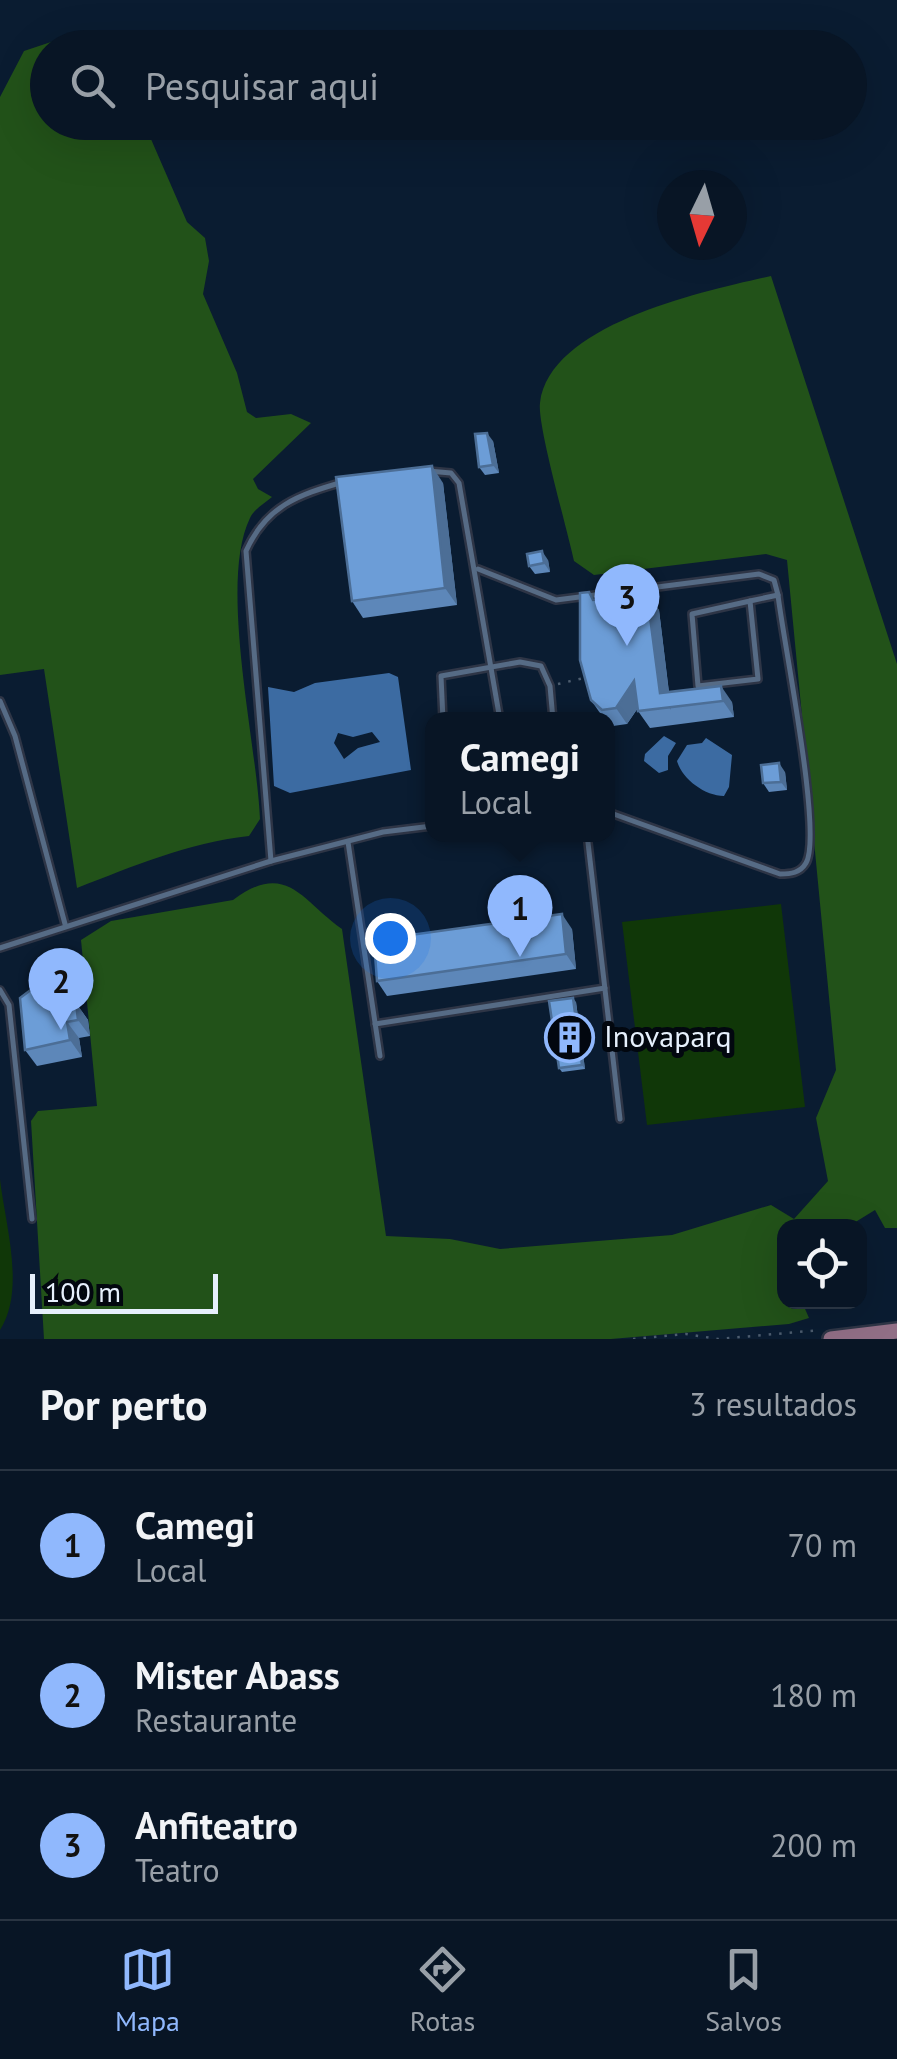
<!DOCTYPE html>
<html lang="pt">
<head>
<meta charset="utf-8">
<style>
	:root { --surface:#081525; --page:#162232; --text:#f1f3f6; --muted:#989fa7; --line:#293442; --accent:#90b8fd }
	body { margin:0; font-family:"PT Sans",sans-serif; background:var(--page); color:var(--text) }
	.controls { position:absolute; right:30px; bottom:30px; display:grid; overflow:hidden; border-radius:20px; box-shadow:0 10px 40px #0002 }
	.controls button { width:90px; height:90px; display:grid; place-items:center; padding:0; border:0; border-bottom:2px solid var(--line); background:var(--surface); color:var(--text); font:50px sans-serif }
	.compass { position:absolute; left:657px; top:170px; width:90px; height:90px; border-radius:50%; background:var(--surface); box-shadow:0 10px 40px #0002; rotate:185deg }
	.scale { position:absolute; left:30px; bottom:25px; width:188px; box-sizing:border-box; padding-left:10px; border:5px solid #e6f0fc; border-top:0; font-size:28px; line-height:35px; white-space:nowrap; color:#e6f0fc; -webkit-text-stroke:8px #02070f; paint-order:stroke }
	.you { position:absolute; left:390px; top:938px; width:35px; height:35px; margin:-25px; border:8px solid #fff; border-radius:50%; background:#1a73e8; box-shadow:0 0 0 15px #1a73e833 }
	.badge { display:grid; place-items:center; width:65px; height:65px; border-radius:50%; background:var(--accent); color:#111; font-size:32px; font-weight:700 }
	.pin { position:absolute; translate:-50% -82px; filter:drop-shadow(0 2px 5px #0008) }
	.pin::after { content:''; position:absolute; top:52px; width:35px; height:30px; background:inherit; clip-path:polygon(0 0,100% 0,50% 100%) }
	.popup { position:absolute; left:425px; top:712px; width:190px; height:130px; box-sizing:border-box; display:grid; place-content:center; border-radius:20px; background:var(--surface); filter:drop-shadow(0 2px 8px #0005); font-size:32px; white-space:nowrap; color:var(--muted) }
	.popup b { font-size:38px; color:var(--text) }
	.popup::after { content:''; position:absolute; left:50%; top:100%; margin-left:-20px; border:20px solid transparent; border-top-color:var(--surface) }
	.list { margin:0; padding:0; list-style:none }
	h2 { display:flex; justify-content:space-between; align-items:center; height:130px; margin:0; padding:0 40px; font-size:42px }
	h2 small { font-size:32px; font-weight:400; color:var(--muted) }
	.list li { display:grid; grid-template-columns:65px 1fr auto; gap:30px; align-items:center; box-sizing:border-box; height:150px; padding:0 40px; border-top:2px solid var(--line) }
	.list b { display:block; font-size:38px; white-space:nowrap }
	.list p { margin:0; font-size:32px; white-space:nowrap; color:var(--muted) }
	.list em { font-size:32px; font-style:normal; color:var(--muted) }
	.icon { flex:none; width:55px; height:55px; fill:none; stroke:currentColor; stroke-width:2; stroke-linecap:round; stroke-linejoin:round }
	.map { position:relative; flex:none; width:897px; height:1339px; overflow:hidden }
	.search { position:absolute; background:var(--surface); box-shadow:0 10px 40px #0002; left:30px; right:30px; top:30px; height:110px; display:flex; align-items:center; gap:25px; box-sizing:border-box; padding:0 35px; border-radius:55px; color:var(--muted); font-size:38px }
	.sheet { height:580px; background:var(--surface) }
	nav { display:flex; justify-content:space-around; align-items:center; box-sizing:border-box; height:140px; border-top:2px solid var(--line); background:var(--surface); font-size:28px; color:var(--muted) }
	nav a { display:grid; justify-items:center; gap:5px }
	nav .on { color:var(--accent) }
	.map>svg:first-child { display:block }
</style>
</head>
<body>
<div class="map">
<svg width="897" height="1339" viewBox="0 0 897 1339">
	<rect width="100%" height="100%" fill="#0a1c31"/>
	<g fill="#103708">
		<polygon points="781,904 805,1107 647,1125 622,922"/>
		<path d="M0,1179C5,1224 26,1290 0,1330Z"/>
	</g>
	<g fill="#225219">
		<path d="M54,41L64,47L48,48V122L144,123L187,222L205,238L209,261L203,294L237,373L247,412L256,418L291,414L311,423L253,479L258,489L272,497C265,503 254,509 250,518C218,583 257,744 260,819L249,836C187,843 134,866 77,888L44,669L0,675V97L24,51Z"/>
		<path d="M771,276L897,664V1228H885L875,1210L849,1226H784V1302H802L809,1318L789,1324L611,1339H44L31,1121L38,1111L97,1106L81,940L111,921L233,900C287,860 301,900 342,929L386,1236L450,1239L500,1249L672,1235L771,1205L794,1219L828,1181L816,1118L836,1070L787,560L766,554L594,575L574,561C568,532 537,425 540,403C550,323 706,291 771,276Z"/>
	</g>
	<g fill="#3c6ba2" fill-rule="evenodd">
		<path d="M389,673L398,677L411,770L290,793L274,786L268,687L294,692L315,683ZM372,732L380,742L358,748L344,759L334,743L338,733L353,737Z"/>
		<polygon points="664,736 676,743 668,756 668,770 659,773 644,761 645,754"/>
		<path d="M706,738L732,755L729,787L724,796C705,796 682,779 677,761L687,745L702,743Z"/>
	</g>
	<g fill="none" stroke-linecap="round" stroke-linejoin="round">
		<defs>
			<g id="service">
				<polyline points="428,471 451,473 459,483 500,720"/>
				<polyline points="478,569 556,600 759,574 774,580 778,595"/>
				<polygon points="750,601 758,679 698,686 692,614"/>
				<polyline points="0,701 15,736 65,924"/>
				<polyline points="443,720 441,676 520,662 541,666 550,686 553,720"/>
				<path d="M608,812L780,874C791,874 800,873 806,863C823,834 783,640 778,595L750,601"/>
				<polyline points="587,834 620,1119"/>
				<polyline points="348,842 380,1056"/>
				<path d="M271,861L246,551C266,506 298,495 343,482"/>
				<polyline points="0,948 271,861 383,832 432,826"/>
				<polyline points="0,990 9,1005 32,1219"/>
				<polyline points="375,1024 605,988"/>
			</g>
			<polyline id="primary" points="831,1339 897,1331"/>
		</defs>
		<use href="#service" stroke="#2e3546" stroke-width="10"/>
		<use href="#primary" stroke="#2e3546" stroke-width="20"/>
		<g stroke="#4c5c6e" stroke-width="2.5" stroke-dasharray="2.5 8" stroke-linecap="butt">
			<polyline points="558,684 584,678"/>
			<polyline points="633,1339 686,1334 718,1339 821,1330"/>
		</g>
		<use href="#service" stroke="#566b85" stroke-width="5"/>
		<use href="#primary" stroke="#916f86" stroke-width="15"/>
	</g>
	<g fill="#5d87b9">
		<polygon points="493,441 499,473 485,475 479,467"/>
		<polygon points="443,483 457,605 363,618 352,601"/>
		<polygon points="548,560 550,572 535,574 529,566"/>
		<polygon points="647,594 659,610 669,692 732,702 734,717 650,728 638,711 638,708 627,724 613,726 602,716 591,700 594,600"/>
		<polygon points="785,772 787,790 769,792 763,783"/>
		<polygon points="572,929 576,969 387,996 377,981"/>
		<polygon points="576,1002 585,1069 562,1072 559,1068"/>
		<polygon points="76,1003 88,1020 90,1036 79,1038 82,1057 37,1066 25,1050 70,1004"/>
	</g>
	<g fill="#4c6e96">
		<polygon points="487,433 493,441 499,473 493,465"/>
		<polygon points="432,466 443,483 457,605 445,588"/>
		<polygon points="542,551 548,560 550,572 544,563"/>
		<polygon points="647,594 659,610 671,710 660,693"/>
		<polygon points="634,681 645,697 627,724 616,708"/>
		<polygon points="721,686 732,702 734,717 723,701"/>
		<polygon points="779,763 785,772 787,790 781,782"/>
		<polygon points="562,914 572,929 576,969 566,954"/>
		<polygon points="58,987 70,1004 60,1005"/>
		<polygon points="573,998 576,1002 585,1069 582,1065"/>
		<polygon points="76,1003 88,1020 90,1036 78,1020"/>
		<polygon points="67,1022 79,1038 82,1057 70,1040"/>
	</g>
	<g fill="#6c9dd7" stroke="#4c6e96" stroke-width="2.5">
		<polygon points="487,433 493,465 479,467 475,434"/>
		<polygon points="432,466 445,588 352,601 336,477"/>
		<polygon points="542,551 544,563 529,566 527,554"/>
		<polygon points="589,592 593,600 647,594 660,693 721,686 723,701 638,711 634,681 616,708 602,710 591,700 580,660 580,593"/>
		<polygon points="779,763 781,782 763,783 761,765"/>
		<polygon points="562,914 566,954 377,981 374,940"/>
		<polygon points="58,987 60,1005 76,1003 78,1020 67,1022 70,1040 25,1050 20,998 32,989"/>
		<polygon points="573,998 582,1065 559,1068 549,1001"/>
	</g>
	<defs>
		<symbol id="building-ring" viewBox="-11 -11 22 22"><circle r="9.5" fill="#02070f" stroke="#90b8fd" stroke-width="1.5"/><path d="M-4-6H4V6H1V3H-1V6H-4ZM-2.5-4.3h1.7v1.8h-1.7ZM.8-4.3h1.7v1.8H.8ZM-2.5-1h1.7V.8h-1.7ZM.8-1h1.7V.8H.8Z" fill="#90b8fd"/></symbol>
	</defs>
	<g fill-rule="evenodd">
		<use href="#building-ring" x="542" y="1010" width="55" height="55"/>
	</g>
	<g text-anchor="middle" stroke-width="10" stroke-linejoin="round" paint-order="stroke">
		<g font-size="30" fill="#e6f0fc" stroke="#02070f" text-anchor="start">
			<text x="604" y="1047">Inovaparq</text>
		</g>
	</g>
</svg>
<div class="controls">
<button><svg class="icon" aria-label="locate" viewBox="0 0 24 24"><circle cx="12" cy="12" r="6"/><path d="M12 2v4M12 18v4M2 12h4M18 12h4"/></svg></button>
</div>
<svg class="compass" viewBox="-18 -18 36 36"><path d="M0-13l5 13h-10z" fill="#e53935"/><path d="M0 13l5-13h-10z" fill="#989fa7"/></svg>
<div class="scale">100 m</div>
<div class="you"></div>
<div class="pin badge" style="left:520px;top:957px">1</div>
<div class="popup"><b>Camegi</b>Local</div>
<div class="pin badge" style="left:61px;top:1030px">2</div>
<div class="pin badge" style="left:627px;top:646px">3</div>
<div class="search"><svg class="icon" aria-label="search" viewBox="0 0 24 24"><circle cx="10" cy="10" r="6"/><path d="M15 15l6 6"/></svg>Pesquisar aqui</div>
</div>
<section class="sheet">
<h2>Por perto<small>3 resultados</small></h2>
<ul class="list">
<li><span class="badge">1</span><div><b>Camegi</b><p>Local</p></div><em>70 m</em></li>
<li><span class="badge">2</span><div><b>Mister Abass</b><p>Restaurante</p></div><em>180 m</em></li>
<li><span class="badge">3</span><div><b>Anfiteatro</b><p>Teatro</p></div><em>200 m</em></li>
</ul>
</section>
<nav>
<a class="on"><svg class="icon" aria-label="map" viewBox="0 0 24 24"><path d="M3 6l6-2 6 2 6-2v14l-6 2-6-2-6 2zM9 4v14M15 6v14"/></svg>Mapa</a>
<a><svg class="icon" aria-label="directions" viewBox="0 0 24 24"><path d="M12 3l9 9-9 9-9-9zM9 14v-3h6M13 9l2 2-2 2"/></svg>Rotas</a>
<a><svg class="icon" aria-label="saved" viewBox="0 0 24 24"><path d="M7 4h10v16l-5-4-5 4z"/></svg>Salvos</a>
</nav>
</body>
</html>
